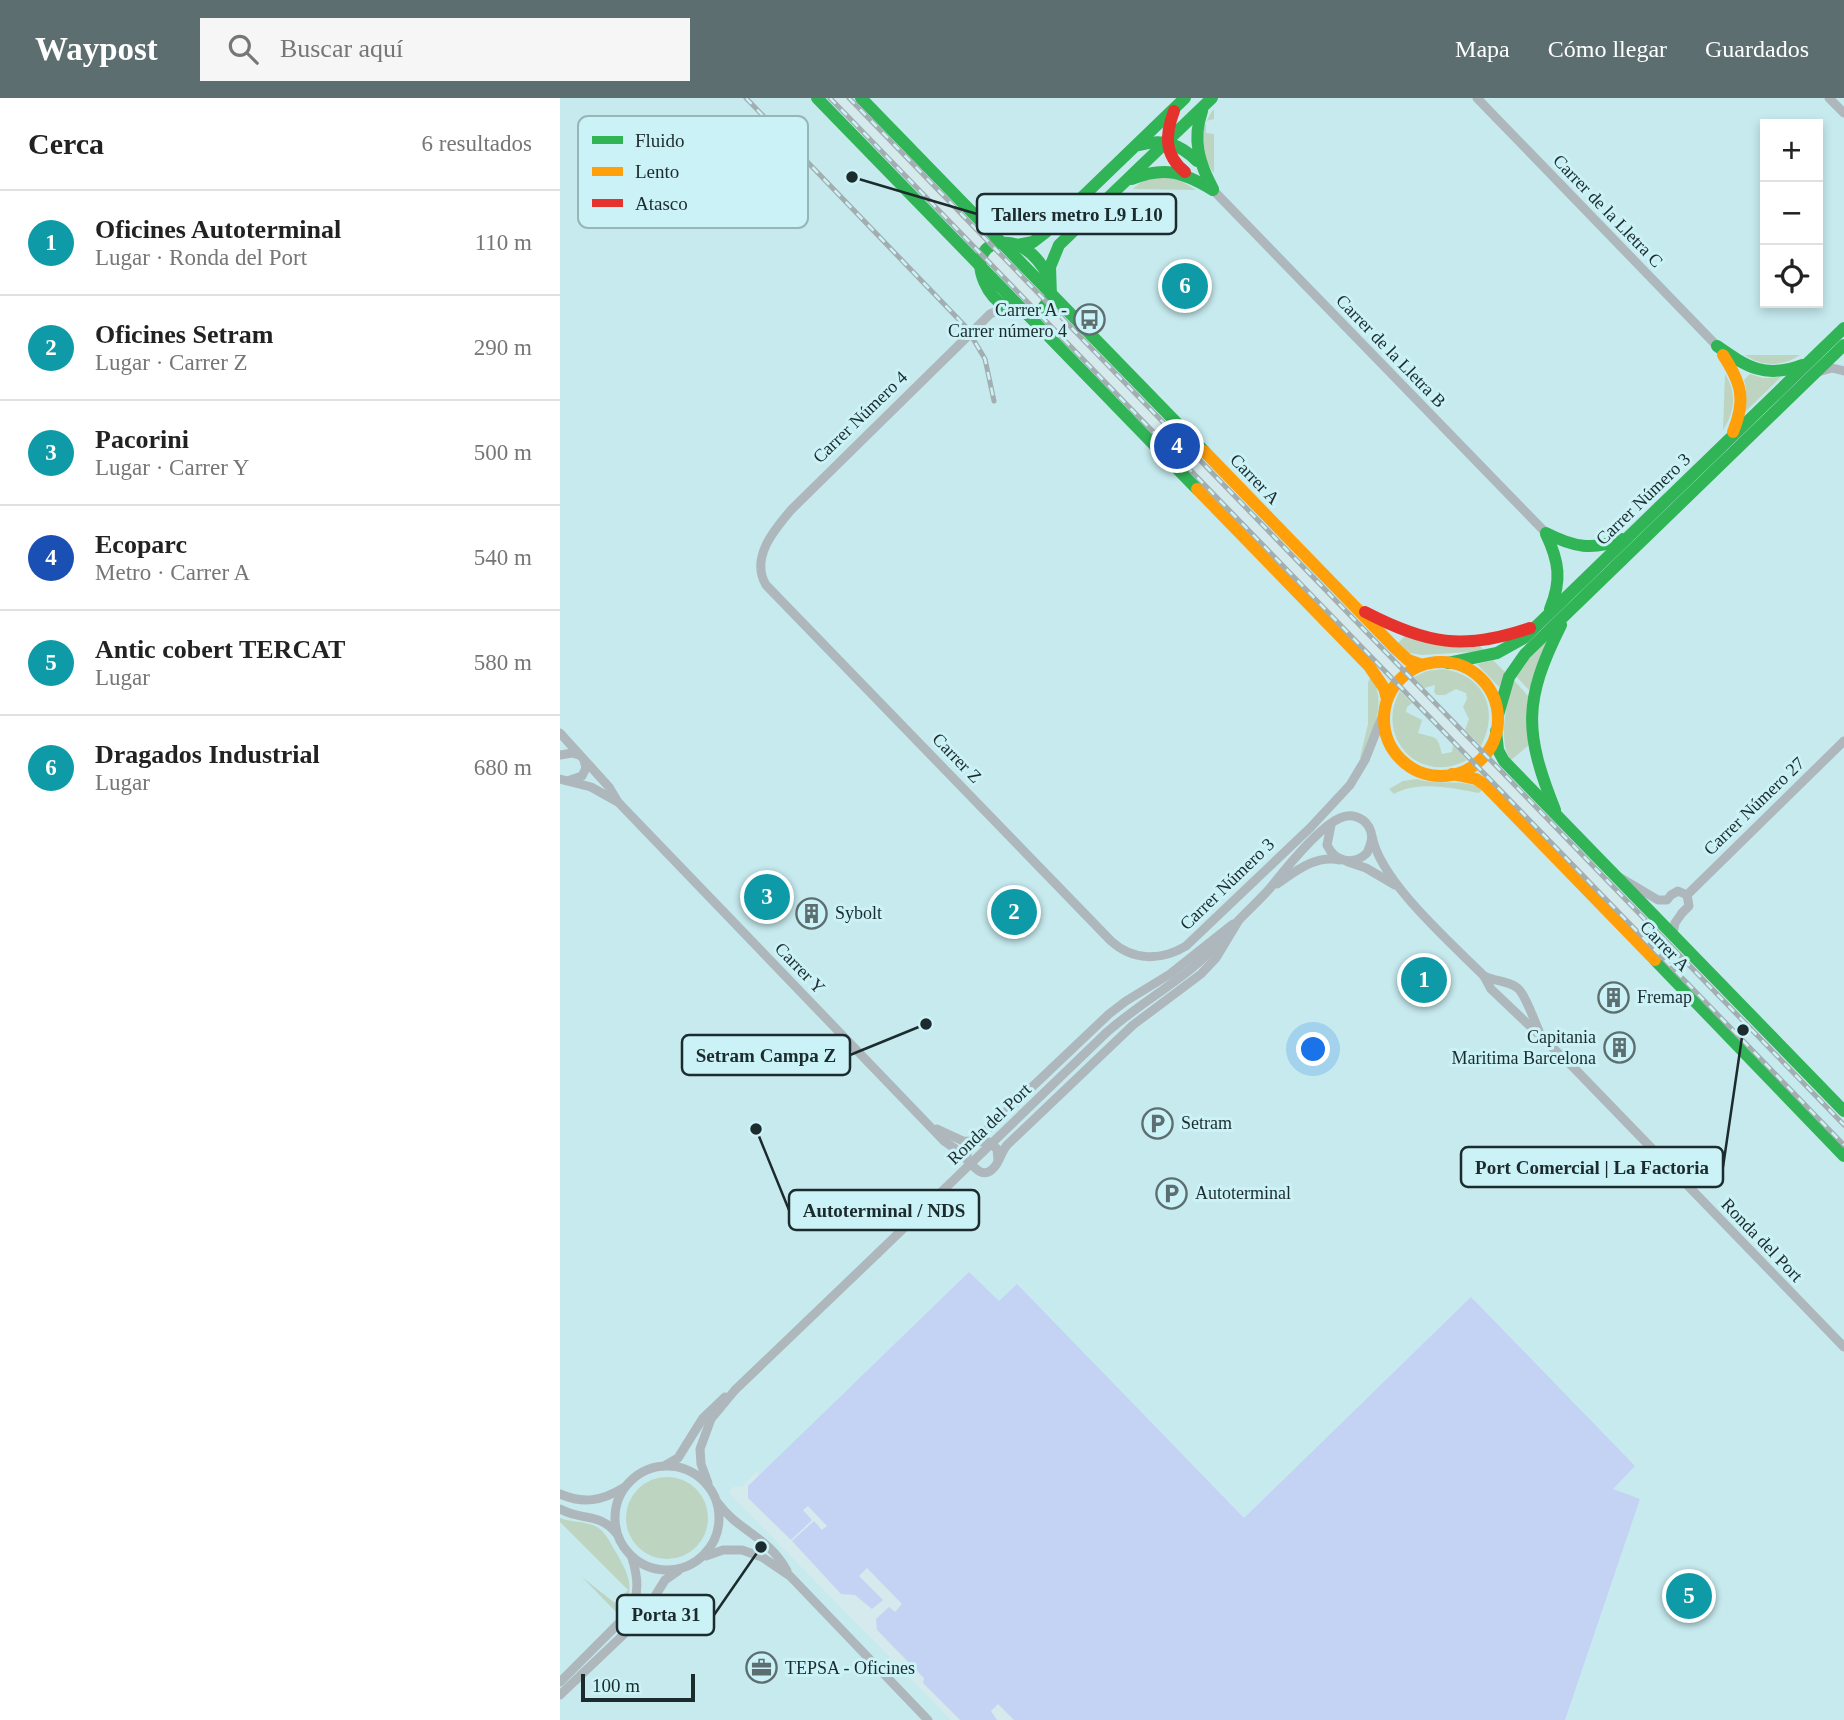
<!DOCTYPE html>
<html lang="es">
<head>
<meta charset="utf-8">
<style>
	:root { --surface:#fff; --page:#f6f6f6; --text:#222; --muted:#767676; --line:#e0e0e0; --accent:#5d6e70 }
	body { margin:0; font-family:"Times New Roman",serif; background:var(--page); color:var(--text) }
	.controls { position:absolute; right:21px; top:21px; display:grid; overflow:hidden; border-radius:0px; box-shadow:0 4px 10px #0003 }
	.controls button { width:63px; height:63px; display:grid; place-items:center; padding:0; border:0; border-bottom:2px solid var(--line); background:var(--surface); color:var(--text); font:35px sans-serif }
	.scale { position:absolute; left:21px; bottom:18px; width:114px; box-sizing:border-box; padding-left:7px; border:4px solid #1c2b2d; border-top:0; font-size:19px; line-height:24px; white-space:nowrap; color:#1c2b2d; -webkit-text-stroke:5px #cbf2f6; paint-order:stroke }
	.you { position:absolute; left:754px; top:952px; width:24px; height:24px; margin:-18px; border:5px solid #fff; border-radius:50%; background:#1a73e8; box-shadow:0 0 0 10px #1a73e833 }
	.badge { display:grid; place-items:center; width:46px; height:46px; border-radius:50%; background:var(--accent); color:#fff; font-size:23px; font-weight:700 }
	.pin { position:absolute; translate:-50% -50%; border:4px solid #fff; box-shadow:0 2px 7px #0006 }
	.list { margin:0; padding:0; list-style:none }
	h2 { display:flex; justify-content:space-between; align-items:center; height:91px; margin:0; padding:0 28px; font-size:30px }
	h2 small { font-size:23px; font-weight:400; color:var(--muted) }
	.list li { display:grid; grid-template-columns:46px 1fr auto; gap:21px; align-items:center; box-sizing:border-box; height:105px; padding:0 28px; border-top:2px solid var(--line) }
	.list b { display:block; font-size:26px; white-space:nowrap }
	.list p { margin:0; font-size:23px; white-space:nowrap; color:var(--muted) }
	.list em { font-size:23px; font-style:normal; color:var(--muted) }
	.icon { flex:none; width:38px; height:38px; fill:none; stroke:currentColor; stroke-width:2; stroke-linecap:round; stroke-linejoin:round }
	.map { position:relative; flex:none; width:1284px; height:1622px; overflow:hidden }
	header { display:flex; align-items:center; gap:42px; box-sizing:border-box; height:98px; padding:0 35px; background:var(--accent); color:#fff }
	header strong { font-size:33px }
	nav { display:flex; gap:38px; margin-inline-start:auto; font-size:24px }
	.search { width:490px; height:63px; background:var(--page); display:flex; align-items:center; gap:18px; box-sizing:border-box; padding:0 24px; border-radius:0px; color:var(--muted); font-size:26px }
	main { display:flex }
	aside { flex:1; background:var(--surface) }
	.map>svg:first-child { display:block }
</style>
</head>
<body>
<header>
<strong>Waypost</strong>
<div class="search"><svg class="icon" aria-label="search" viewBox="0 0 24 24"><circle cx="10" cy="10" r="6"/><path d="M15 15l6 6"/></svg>Buscar aquí</div>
<nav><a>Mapa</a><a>Cómo llegar</a><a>Guardados</a></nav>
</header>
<main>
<aside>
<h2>Cerca<small>6 resultados</small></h2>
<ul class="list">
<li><span class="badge" style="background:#0f9aa8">1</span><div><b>Oficines Autoterminal</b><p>Lugar · Ronda del Port</p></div><em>110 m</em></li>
<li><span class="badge" style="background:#0f9aa8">2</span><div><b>Oficines Setram</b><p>Lugar · Carrer Z</p></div><em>290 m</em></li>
<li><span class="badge" style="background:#0f9aa8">3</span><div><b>Pacorini</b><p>Lugar · Carrer Y</p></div><em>500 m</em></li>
<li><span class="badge" style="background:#1a4fb4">4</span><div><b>Ecoparc</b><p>Metro · Carrer A</p></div><em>540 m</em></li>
<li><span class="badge" style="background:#0f9aa8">5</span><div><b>Antic cobert TERCAT</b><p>Lugar</p></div><em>580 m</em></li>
<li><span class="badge" style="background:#0f9aa8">6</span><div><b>Dragados Industrial</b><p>Lugar</p></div><em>680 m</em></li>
</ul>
</aside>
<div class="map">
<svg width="1284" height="1622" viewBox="0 0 1284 1622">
	<rect width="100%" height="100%" fill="#d5eaec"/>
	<path fill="#c6eaee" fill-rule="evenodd" d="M0,0H273L1106,860L1113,853L286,0H1284V1622H1005L1080,1401L1052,1392L912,1199L684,1420L457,1187L439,1203L409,1174L200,1377L196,1374L183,1388L173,1389L169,1395L391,1622H0ZM1205,26H1258V205H1205Z"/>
	<g fill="#bdd4c1">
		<path d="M654,11V21L646,23V35L654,36V75C639,57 639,29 654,11Z"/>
		<polygon points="599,79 618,81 636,92 573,91 582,83"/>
		<path d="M1185,257H1240C1222,269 1202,269 1185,257Z"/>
		<path d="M1165,276C1177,295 1175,313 1163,332Z"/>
		<polygon points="1190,276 1203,280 1221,279 1184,315 1186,290 1184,282"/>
		<polygon points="990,535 969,592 955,577"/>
		<polygon points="846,537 920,548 925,553 862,557 850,555 838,545"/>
		<polygon points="933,562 946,575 939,589 917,566"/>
		<path d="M883,571C924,577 940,612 921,648L905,632L909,621L903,609L907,601L906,595L896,591L885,597H877L874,594L875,587L864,590L854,579L867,573Z"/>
		<path d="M810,580C830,601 810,640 802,662L800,660L808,626V585Z"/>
		<path d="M953,581L969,599V647L951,662C937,643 947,604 953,581Z"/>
		<path d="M840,593L852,605L847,609L846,614L862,622L858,635C877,641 877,636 882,656L892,654L893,647L907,662C860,688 814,639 840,593Z"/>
		<path d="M857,681C879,688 902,680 923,691L919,695C894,690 857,682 834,696L829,691L843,683Z"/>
		<circle cx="107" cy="1420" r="41"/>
		<path d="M0,1420C12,1425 27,1423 37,1429C46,1435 49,1443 54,1451C68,1475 78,1491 59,1517L22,1479L56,1506L68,1492L0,1424Z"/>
	</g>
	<polygon fill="#c4d2f4" points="409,1174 439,1203 457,1186 684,1420 911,1199 1075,1368 1053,1391 1080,1401 1005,1622 454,1622 438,1606 431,1613 437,1622 400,1622 363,1585 364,1580 317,1532 316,1521 329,1509 335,1514 342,1506 307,1470 299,1478 323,1502 312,1511 295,1497 281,1496 232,1443 254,1423 262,1432 267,1428 248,1408 243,1412 252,1422 231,1442 188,1400 188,1388"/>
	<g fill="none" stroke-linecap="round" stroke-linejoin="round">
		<g stroke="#aeb7bc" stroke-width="9">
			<polyline points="917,0 1157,248"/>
			<polyline points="1269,0 1284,15"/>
			<polyline points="653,92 986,435"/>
			<path d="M445,210L430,216L411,235L231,412C214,432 190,460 206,487L551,843C573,863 601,863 626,848L750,730L790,687L805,662L826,609"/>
			<polyline points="1258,274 1272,270 1284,273"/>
			<path d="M0,635L49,689L58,704L383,1042C389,1047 395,1050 401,1055C410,1063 422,1087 436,1067C440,1061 442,1053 447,1047L573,927L641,876L656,860L679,822"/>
			<polyline points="0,657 12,655 19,657"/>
			<polyline points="0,681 31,689 56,703"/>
			<polyline points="10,682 22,678 26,670 24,662"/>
			<path d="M812,738C820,783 890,844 924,878L931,891L1014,970L1284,1249"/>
			<polyline points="788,764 806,770 835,787"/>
			<polyline points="1061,780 1098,802 1107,802 1111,797 1118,793 1127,797"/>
			<path d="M717,786C736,773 755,757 780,762"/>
			<polyline points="1127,797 1284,643"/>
			<polyline points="1122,815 1129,808 1127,797"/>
			<path d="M677,824C688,812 701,801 711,789C726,770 759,729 780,720C791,715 803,719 809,729C814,738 811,746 807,755C793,768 775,764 767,747L771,727"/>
			<polyline points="1113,835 1115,825 1122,815"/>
			<path d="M924,878C934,883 947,883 956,889C964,893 974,922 979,933"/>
			<path d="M546,935C584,901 630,879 663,840"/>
			<polyline points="377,1031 403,1043 429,1044 437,1051 438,1062"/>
			<polyline points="407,1062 407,1055 412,1046 549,916 566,903 610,876 673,826"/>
			<polyline points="106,1367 118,1360 143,1320 165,1299"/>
			<circle cx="107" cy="1420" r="52"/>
			<polyline points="148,1385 141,1366 140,1351 151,1321 175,1292 318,1155"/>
			<path d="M0,1396C23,1406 42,1403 63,1390"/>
			<path d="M158,1405C178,1433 208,1438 227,1473"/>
			<path d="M0,1411C21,1423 40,1414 57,1436"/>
			<polyline points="146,1458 163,1452 182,1452 202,1459 230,1478 368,1622"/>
			<path d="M0,1584L69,1515C80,1497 78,1479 72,1460"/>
			<polyline points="0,1597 82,1519 105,1482 118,1473"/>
		</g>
		<g stroke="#30b455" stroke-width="12">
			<polyline points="257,0 637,391"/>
			<polyline points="301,0 644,353"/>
			<path d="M642,13C632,42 639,65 653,91"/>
			<path d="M579,47C603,40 620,46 637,63"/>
			<path d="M572,81C605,68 623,74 653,92"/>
			<polyline points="457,147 473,144 486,134 625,0"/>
			<path d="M489,179C480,163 468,147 449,145C393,139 428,233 482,211L491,199L490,169L499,147L652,0"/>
			<path d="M1157,248C1187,269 1205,281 1242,267"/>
			<path d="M986,435C1013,449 1033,453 1062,441"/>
			<path d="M986,436C999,463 1002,483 990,511"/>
			<polyline points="888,565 937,555 964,540 1284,230"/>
			<polyline points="938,617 949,579 965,556 1284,247"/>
			<polyline points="936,633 938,652 944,663 1284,1013"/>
			<path d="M995,712C964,634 963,603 1001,527"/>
			<polyline points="1095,862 1284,1058"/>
		</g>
		<g stroke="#ff9f0a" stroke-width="12">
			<path d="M1163,257C1182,286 1186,302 1173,334"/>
			<polyline points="644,353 835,550 848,562 862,567"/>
			<polyline points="637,391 809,568 824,590 827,601"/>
			<circle cx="881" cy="621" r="57"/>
			<polyline points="892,676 916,681 925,687 1095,862"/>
		</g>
		<g stroke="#e5322d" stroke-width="12">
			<path d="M614,13C605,37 604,57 625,74"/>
			<path d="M805,514C867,546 903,553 970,530"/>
		</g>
		<defs>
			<g id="rail">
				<polyline points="186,0 406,229 425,261 434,303"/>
				<polyline points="270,0 1284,1047"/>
				<polyline points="289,0 1284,1027"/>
			</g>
		</defs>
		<use href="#rail" stroke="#a3aeb0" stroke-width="5"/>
		<use href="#rail" stroke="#cbf2f6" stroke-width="2.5" stroke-dasharray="8" stroke-linecap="butt"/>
		<polyline stroke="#aeb7bc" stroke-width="9" points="318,1155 546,935"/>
	</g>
	<defs>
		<symbol id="bus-ring" viewBox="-11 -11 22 22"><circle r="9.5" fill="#cbf2f6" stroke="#5d6e70" stroke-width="1.5"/><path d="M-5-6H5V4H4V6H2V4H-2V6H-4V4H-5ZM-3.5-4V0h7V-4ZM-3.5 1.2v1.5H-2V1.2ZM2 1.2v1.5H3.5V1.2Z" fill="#5d6e70"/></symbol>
		<symbol id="building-ring" viewBox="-11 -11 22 22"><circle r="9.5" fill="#cbf2f6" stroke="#5d6e70" stroke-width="1.5"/><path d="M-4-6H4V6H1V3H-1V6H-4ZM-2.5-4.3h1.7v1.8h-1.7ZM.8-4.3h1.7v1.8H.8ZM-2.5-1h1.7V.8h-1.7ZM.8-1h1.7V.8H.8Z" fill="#5d6e70"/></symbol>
		<symbol id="parking-ring" viewBox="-11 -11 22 22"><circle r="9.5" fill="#cbf2f6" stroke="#5d6e70" stroke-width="1.5"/><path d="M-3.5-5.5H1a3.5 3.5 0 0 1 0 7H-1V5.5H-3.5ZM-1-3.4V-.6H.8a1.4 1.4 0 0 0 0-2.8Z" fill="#5d6e70"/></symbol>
		<symbol id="office-ring" viewBox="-11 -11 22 22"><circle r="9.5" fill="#cbf2f6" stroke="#5d6e70" stroke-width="1.5"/><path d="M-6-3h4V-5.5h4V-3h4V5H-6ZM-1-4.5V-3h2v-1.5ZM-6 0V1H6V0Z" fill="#5d6e70"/></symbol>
	</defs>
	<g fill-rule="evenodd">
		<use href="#bus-ring" x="512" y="204" width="35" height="35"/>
		<use href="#building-ring" x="234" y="798" width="35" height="35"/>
		<use href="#building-ring" x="1036" y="882" width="35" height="35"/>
		<use href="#building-ring" x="1042" y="932" width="35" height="35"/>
		<use href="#parking-ring" x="580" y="1008" width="35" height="35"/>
		<use href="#parking-ring" x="594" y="1078" width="35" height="35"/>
		<use href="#office-ring" x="184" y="1552" width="35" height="35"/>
	</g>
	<g text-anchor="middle" stroke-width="6" stroke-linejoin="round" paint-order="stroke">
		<g font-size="18" fill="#1c2b2d" stroke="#cbf2f6">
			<text transform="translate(1048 113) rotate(46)" y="6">Carrer de la Lletra C</text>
			<text transform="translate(831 253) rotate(46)" y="6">Carrer de la Lletra B</text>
			<text transform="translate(300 319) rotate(-44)" y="6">Carrer Número 4</text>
			<text transform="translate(695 381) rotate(46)" y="6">Carrer A</text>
			<text transform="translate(1083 401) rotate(-44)" y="6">Carrer Número 3</text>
			<text transform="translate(397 660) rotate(46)" y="6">Carrer Z</text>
			<text transform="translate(1194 708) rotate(-44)" y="6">Carrer Número 27</text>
			<text transform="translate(667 786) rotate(-44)" y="6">Carrer Número 3</text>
			<text transform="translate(1105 848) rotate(46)" y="6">Carrer A</text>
			<text transform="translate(240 870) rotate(46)" y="6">Carrer Y</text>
			<text transform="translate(429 1026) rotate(-44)" y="6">Ronda del Port</text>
			<text transform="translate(1202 1142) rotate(46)" y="6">Ronda del Port</text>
		</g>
		<g font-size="18" fill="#1c2b2d" stroke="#cbf2f6" text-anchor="start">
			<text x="507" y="218" text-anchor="end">Carrer A -<tspan x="507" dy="21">Carrer número 4</tspan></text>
			<text x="275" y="821">Sybolt</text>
			<text x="1077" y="905">Fremap</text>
			<text x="1036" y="945" text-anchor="end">Capitania<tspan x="1036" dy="21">Maritima Barcelona</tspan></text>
			<text x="621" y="1031">Setram</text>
			<text x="635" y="1101">Autoterminal</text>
			<text x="225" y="1576">TEPSA - Oficines</text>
		</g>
	</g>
	<rect x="18" y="18" width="230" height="112" rx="10" fill="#cbf2f6" stroke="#96b6ba" stroke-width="2"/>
	<rect x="32" y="38" width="31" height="8" fill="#30b455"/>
	<rect x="32" y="69" width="31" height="9" fill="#ff9f0a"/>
	<rect x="32" y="101" width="31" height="8" fill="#e5322d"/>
	<g font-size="19" fill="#1c2b2d">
		<text x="75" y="49">Fluido</text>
		<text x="75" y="80">Lento</text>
		<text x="75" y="112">Atasco</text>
	</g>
	<path fill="none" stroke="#1c2b2d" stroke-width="2.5" d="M292 79L417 116M366 926L290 957M1183 932L1163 1069M196 1031L229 1112M201 1449L154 1517"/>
	<g fill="#1c2b2d" stroke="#cbf2f6" stroke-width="2.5">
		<circle cx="292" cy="79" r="7"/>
		<circle cx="366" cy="926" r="7"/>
		<circle cx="1183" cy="932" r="7"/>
		<circle cx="196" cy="1031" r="7"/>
		<circle cx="201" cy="1449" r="7"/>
	</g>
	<g fill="#cbf2f6" stroke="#1c2b2d" stroke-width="2.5">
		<rect x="417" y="96" width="199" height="40" rx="7"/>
		<rect x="122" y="937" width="168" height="40" rx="7"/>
		<rect x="901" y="1049" width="262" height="40" rx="7"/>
		<rect x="229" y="1092" width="190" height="40" rx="7"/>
		<rect x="57" y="1497" width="97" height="40" rx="7"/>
	</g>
	<g font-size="19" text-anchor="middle" font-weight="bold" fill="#1c2b2d">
		<text x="517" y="123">Tallers metro L9 L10</text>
		<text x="206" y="964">Setram Campa Z</text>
		<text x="1032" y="1076">Port Comercial | La Factoria</text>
		<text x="324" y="1119">Autoterminal / NDS</text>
		<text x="106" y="1523">Porta 31</text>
	</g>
</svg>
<div class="controls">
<button>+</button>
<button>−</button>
<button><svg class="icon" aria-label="locate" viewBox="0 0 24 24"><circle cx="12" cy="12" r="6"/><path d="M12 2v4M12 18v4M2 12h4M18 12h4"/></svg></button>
</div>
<div class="scale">100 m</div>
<div class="you"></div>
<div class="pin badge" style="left:864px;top:882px;background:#0f9aa8">1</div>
<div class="pin badge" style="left:454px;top:814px;background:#0f9aa8">2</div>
<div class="pin badge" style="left:207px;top:799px;background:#0f9aa8">3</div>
<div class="pin badge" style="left:617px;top:348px;background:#1a4fb4">4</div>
<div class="pin badge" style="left:1129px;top:1498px;background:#0f9aa8">5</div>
<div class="pin badge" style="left:625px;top:188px;background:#0f9aa8">6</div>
</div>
</main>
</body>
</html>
